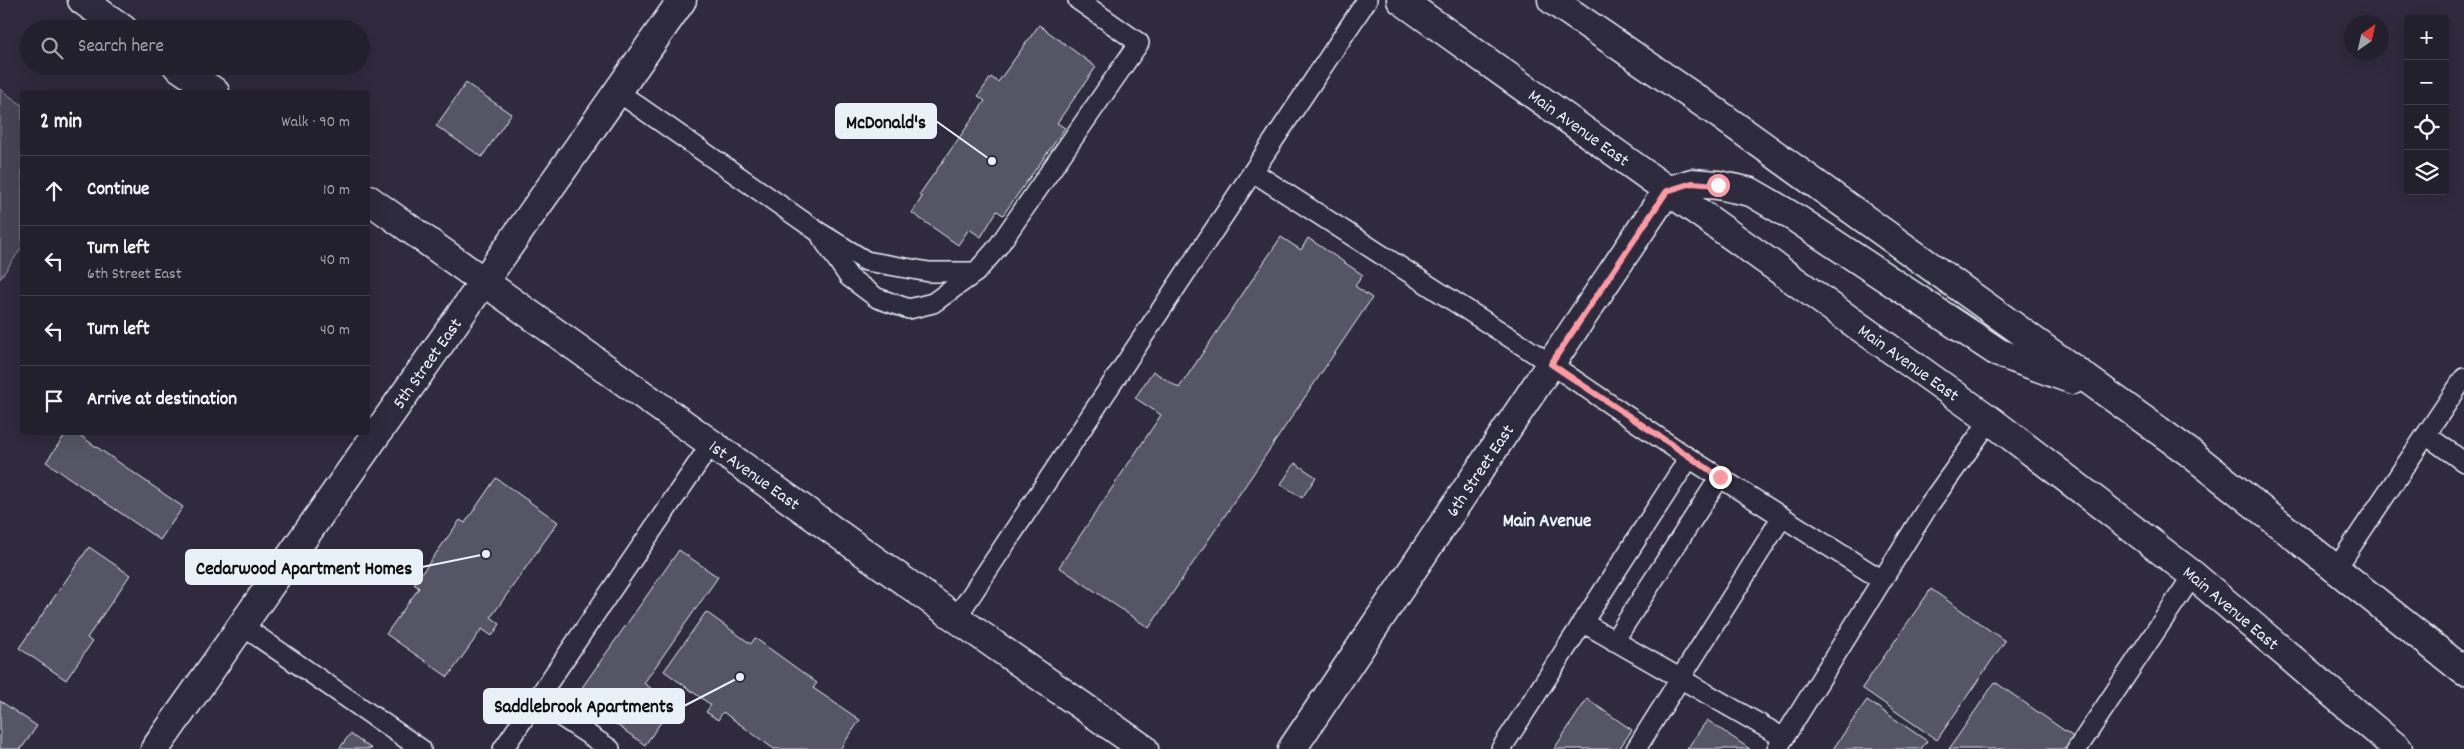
<!DOCTYPE html>
<html lang="en">
<head>
<meta charset="utf-8">
<style>
	:root { --surface:#23202e; --page:#2b2836; --text:#f1f3f6; --muted:#a3a3aa; --line:#403e4a }
	body { margin:0; font-family:Dekko,sans-serif; background:var(--page); color:var(--text) }
	.controls { position:absolute; right:15px; top:15px; display:grid; overflow:hidden; border-radius:5px; box-shadow:0 5px 20px #0002 }
	.controls button { width:45px; height:45px; display:grid; place-items:center; padding:0; border:0; border-bottom:1px solid var(--line); background:var(--surface); color:var(--text); font:25px sans-serif }
	.compass { position:absolute; left:2344px; top:15px; width:45px; height:45px; border-radius:50%; background:var(--surface); box-shadow:0 5px 20px #0002; rotate:34deg }
	.stop { position:absolute; width:15px; height:15px; margin:-11px; border:4px solid #ff9aa2; border-radius:50%; background:#fff }
	.stop.end { background:#ff9aa2; border-color:#fff; box-shadow:0 1px 5px #0008 }
	.list { margin:0; padding:0; list-style:none }
	h2 { display:flex; justify-content:space-between; align-items:center; height:65px; margin:0; padding:0 20px; font-size:21px }
	h2 small { font-size:16px; font-weight:400; color:var(--muted) }
	.list li { display:grid; grid-template-columns:32px 1fr auto; gap:15px; align-items:center; box-sizing:border-box; height:70px; padding:0 20px; border-top:1px solid var(--line) }
	.list b { display:block; font-size:19px; white-space:nowrap }
	.list p { margin:0; font-size:16px; white-space:nowrap; color:var(--muted) }
	.list em { font-size:16px; font-style:normal; color:var(--muted) }
	.icon { flex:none; width:28px; height:28px; fill:none; stroke:currentColor; stroke-width:2; stroke-linecap:round; stroke-linejoin:round }
	.map { position:relative; flex:none; width:2464px; height:749px; overflow:hidden }
	.search { position:absolute; background:var(--surface); box-shadow:0 5px 20px #0002; left:20px; top:20px; width:350px; height:55px; display:flex; align-items:center; gap:12px; box-sizing:border-box; padding:0 18px; border-radius:28px; color:var(--muted); font-size:19px }
	.panel { position:absolute; background:var(--surface); box-shadow:0 5px 20px #0002; left:20px; top:90px; width:350px; height:345px; border-radius:5px }
	.map>svg:first-child { display:block }
</style>
</head>
<body>
<div class="map">
<svg width="2464" height="749" viewBox="0 0 2464 749">
	<rect width="100%" height="100%" fill="#2f2a3d"/>
	<filter id="ink" filterUnits="userSpaceOnUse"><feTurbulence type="fractalNoise" baseFrequency=".02" numOctaves="2"/><feDisplacementMap in="SourceGraphic" scale="10" xChannelSelector="R" yChannelSelector="G"/><feConvolveMatrix kernelMatrix="1 2 1 2 8 2 1 2 1" color-interpolation-filters="sRGB"/></filter>
	<g filter="url(#ink)">
		<polygon fill="#464455" stroke="#979aa6" points="0,89 22,105 22,247 0,279"/>
		<g fill="#575565" stroke="#e8f1f8">
			<polygon points="1039,25 1096,67 1057,123 1065,128 1003,215 997,211 981,237 969,229 958,245 912,213 922,197 919,195 985,101 978,96 991,77 998,82"/>
			<polygon points="466,83 511,114 482,157 436,126"/>
			<polygon points="1281,237 1301,250 1308,238 1363,275 1355,286 1372,298 1149,628 1059,567 1161,415 1135,398 1153,371 1179,388"/>
			<polygon points="67,432 75,432 183,507 160,540 46,462"/>
			<polygon points="1295,463 1316,477 1302,498 1281,484"/>
			<polygon points="496,478 558,522 491,617 500,624 492,636 482,629 448,677 386,634 419,588 414,584 460,520 465,523"/>
			<polygon points="89,547 130,575 87,638 92,642 66,680 19,648"/>
			<polygon points="679,550 718,577 644,683 673,705 645,745 576,696"/>
			<polygon points="1931,589 2005,641 1937,740 1862,688"/>
			<polygon points="706,612 751,644 755,638 817,683 813,688 860,720 840,749 774,749 723,712 718,720 706,712 711,705 664,671"/>
			<polygon points="1995,682 2075,738 2067,749 1949,749"/>
			<polygon points="1587,699 1632,730 1619,749 1554,749"/>
			<polygon points="1867,700 1927,741 1921,749 1833,749"/>
			<polygon points="0,701 37,726 21,749 0,749"/>
			<polygon points="1707,720 1750,749 1687,749"/>
			<polygon points="350,734 372,749 339,749"/>
		</g>
		<g fill="none" stroke-linecap="round" stroke-linejoin="round">
			<defs>
				<g id="service">
					<polyline points="618,92 817,231 866,261 929,272 976,272 997,248 1139,43 1078,0"/>
					<polyline points="1253,172 1551,364 1689,458 1882,580"/>
					<polyline points="822,238 849,277 877,298 909,309 933,303 976,272"/>
					<polyline points="2426,435 2464,462"/>
					<polyline points="2336,569 2464,378"/>
					<polyline points="956,618 1367,0"/>
					<polyline points="1582,622 1784,738"/>
					<polyline points="241,625 421,749"/>
					<polyline points="1614,641 1720,477"/>
					<polyline points="536,700 610,749"/>
					<polyline points="503,749 711,444"/>
					<polyline points="1501,749 1689,458"/>
					<polyline points="1636,749 1782,517"/>
					<polyline points="1777,749 1929,505 1990,420"/>
					<polyline points="2077,749 2193,575"/>
				</g>
				<g id="minor">
					<polyline points="82,0 123,29"/>
					<polyline points="177,66 215,92"/>
					<path id="s1" d="M368,199L956,618L1144,749"/>
					<path id="s2" d="M155,749L682,0"/>
					<path id="s3" d="M1292,749L1667,191"/>
				</g>
				<g id="primary">
					<path id="s4" d="M1401,0L1990,420L2193,575L2398,749"/>
					<polyline points="1552,0 1716,112 2190,453 2464,671"/>
					<polyline points="1667,191 1692,183 1718,185 1751,192 1797,219 1999,353 2073,380"/>
				</g>
			</defs>
			<use href="#service" stroke="#e8f1f8" stroke-width="22"/>
			<use href="#minor" stroke="#e8f1f8" stroke-width="31"/>
			<use href="#primary" stroke="#e8f1f8" stroke-width="31"/>
			<use href="#service" stroke="#2f2a3d" stroke-width="19"/>
			<use href="#minor" stroke="#2f2a3d" stroke-width="28"/>
			<use href="#primary" stroke="#2f2a3d" stroke-width="28"/>
		</g>
	</g>
	<g fill="none" stroke-linecap="round" stroke-linejoin="round" filter="url(#ink)">
		<polyline stroke="#ff9aa2" stroke-width="6" points="1718,185 1692,183 1667,191 1551,364 1720,477"/>
	</g>
	<g text-anchor="middle" stroke-width="5" stroke-linejoin="round" paint-order="stroke">
		<g font-size="18" fill="#e8f1f8" stroke="#2f2a3d">
			<text dy="6" stroke="none"><textPath href="#s4" startOffset="219">Main Avenue East</textPath></text>
			<text dy="6" stroke="none"><textPath href="#s2" startOffset="472">5th Street East</textPath></text>
			<text dy="6" stroke="none"><textPath href="#s4" startOffset="624">Main Avenue East</textPath></text>
			<text dy="6" stroke="none"><textPath href="#s3" startOffset="336">6th Street East</textPath></text>
			<text dy="6" stroke="none"><textPath href="#s1" startOffset="475">1st Avenue East</textPath></text>
			<text dy="6" stroke="none"><textPath href="#s4" startOffset="1029">Main Avenue East</textPath></text>
		</g>
		<g font-size="19" font-weight="bold" fill="#e8f1f8" stroke="#2f2a3d">
			<text x="1547" y="526">Main Avenue</text>
		</g>
	</g>
	<path fill="none" stroke="#e8f1f8" stroke-width="2" d="M992 161L936 121M486 554L422 567M740 677L684 706"/>
	<g fill="#e8f1f8" stroke="#2f2a3d" stroke-width="2">
		<circle cx="992" cy="161" r="5"/>
		<circle cx="486" cy="554" r="5"/>
		<circle cx="740" cy="677" r="5"/>
	</g>
	<g fill="#e8f1f8" stroke="#e8f1f8" stroke-width="2">
		<rect x="836" y="104" width="100" height="34" rx="5"/>
		<rect x="186" y="550" width="236" height="34" rx="5"/>
		<rect x="484" y="689" width="200" height="34" rx="5"/>
	</g>
	<g font-size="19" text-anchor="middle" font-weight="bold" fill="#111">
		<text x="886" y="128">McDonald's</text>
		<text x="304" y="574">Cedarwood Apartment Homes</text>
		<text x="584" y="712">Saddlebrook Apartments</text>
	</g>
</svg>
<div class="controls">
<button>+</button>
<button>−</button>
<button><svg class="icon" aria-label="locate" viewBox="0 0 24 24"><circle cx="12" cy="12" r="6"/><path d="M12 2v4M12 18v4M2 12h4M18 12h4"/></svg></button>
<button><svg class="icon" aria-label="layers" viewBox="0 0 24 24"><path d="M12 4l9 5-9 5-9-5zM3 14l9 5 9-5"/></svg></button>
</div>
<svg class="compass" viewBox="-18 -18 36 36"><path d="M0-13l5 13h-10z" fill="#e53935"/><path d="M0 13l5-13h-10z" fill="#a3a3aa"/></svg>
<div class="stop" style="left:1718px;top:185px"></div>
<div class="stop end" style="left:1720px;top:477px"></div>
<div class="search"><svg class="icon" aria-label="search" viewBox="0 0 24 24"><circle cx="10" cy="10" r="6"/><path d="M15 15l6 6"/></svg>Search here</div>
<section class="panel">
<h2>2 min<small>Walk · 90 m</small></h2>
<ul class="list">
<li><svg class="icon" aria-label="ahead" viewBox="0 0 24 24"><path d="M12 20V5M6 11l6-6 6 6"/></svg><div><b>Continue</b></div><em>10 m</em></li>
<li><svg class="icon" aria-label="left" viewBox="0 0 24 24"><path d="M17 20v-9H6M10 6l-5 5 5 5"/></svg><div><b>Turn left</b><p>6th Street East</p></div><em>40 m</em></li>
<li><svg class="icon" aria-label="left" viewBox="0 0 24 24"><path d="M17 20v-9H6M10 6l-5 5 5 5"/></svg><div><b>Turn left</b></div><em>40 m</em></li>
<li><svg class="icon" aria-label="arrive" viewBox="0 0 24 24"><path d="M6 21V4h12l-3 4 3 4H6"/></svg><div><b>Arrive at destination</b></div></li>
</ul>
</section>
</div>
</body>
</html>
